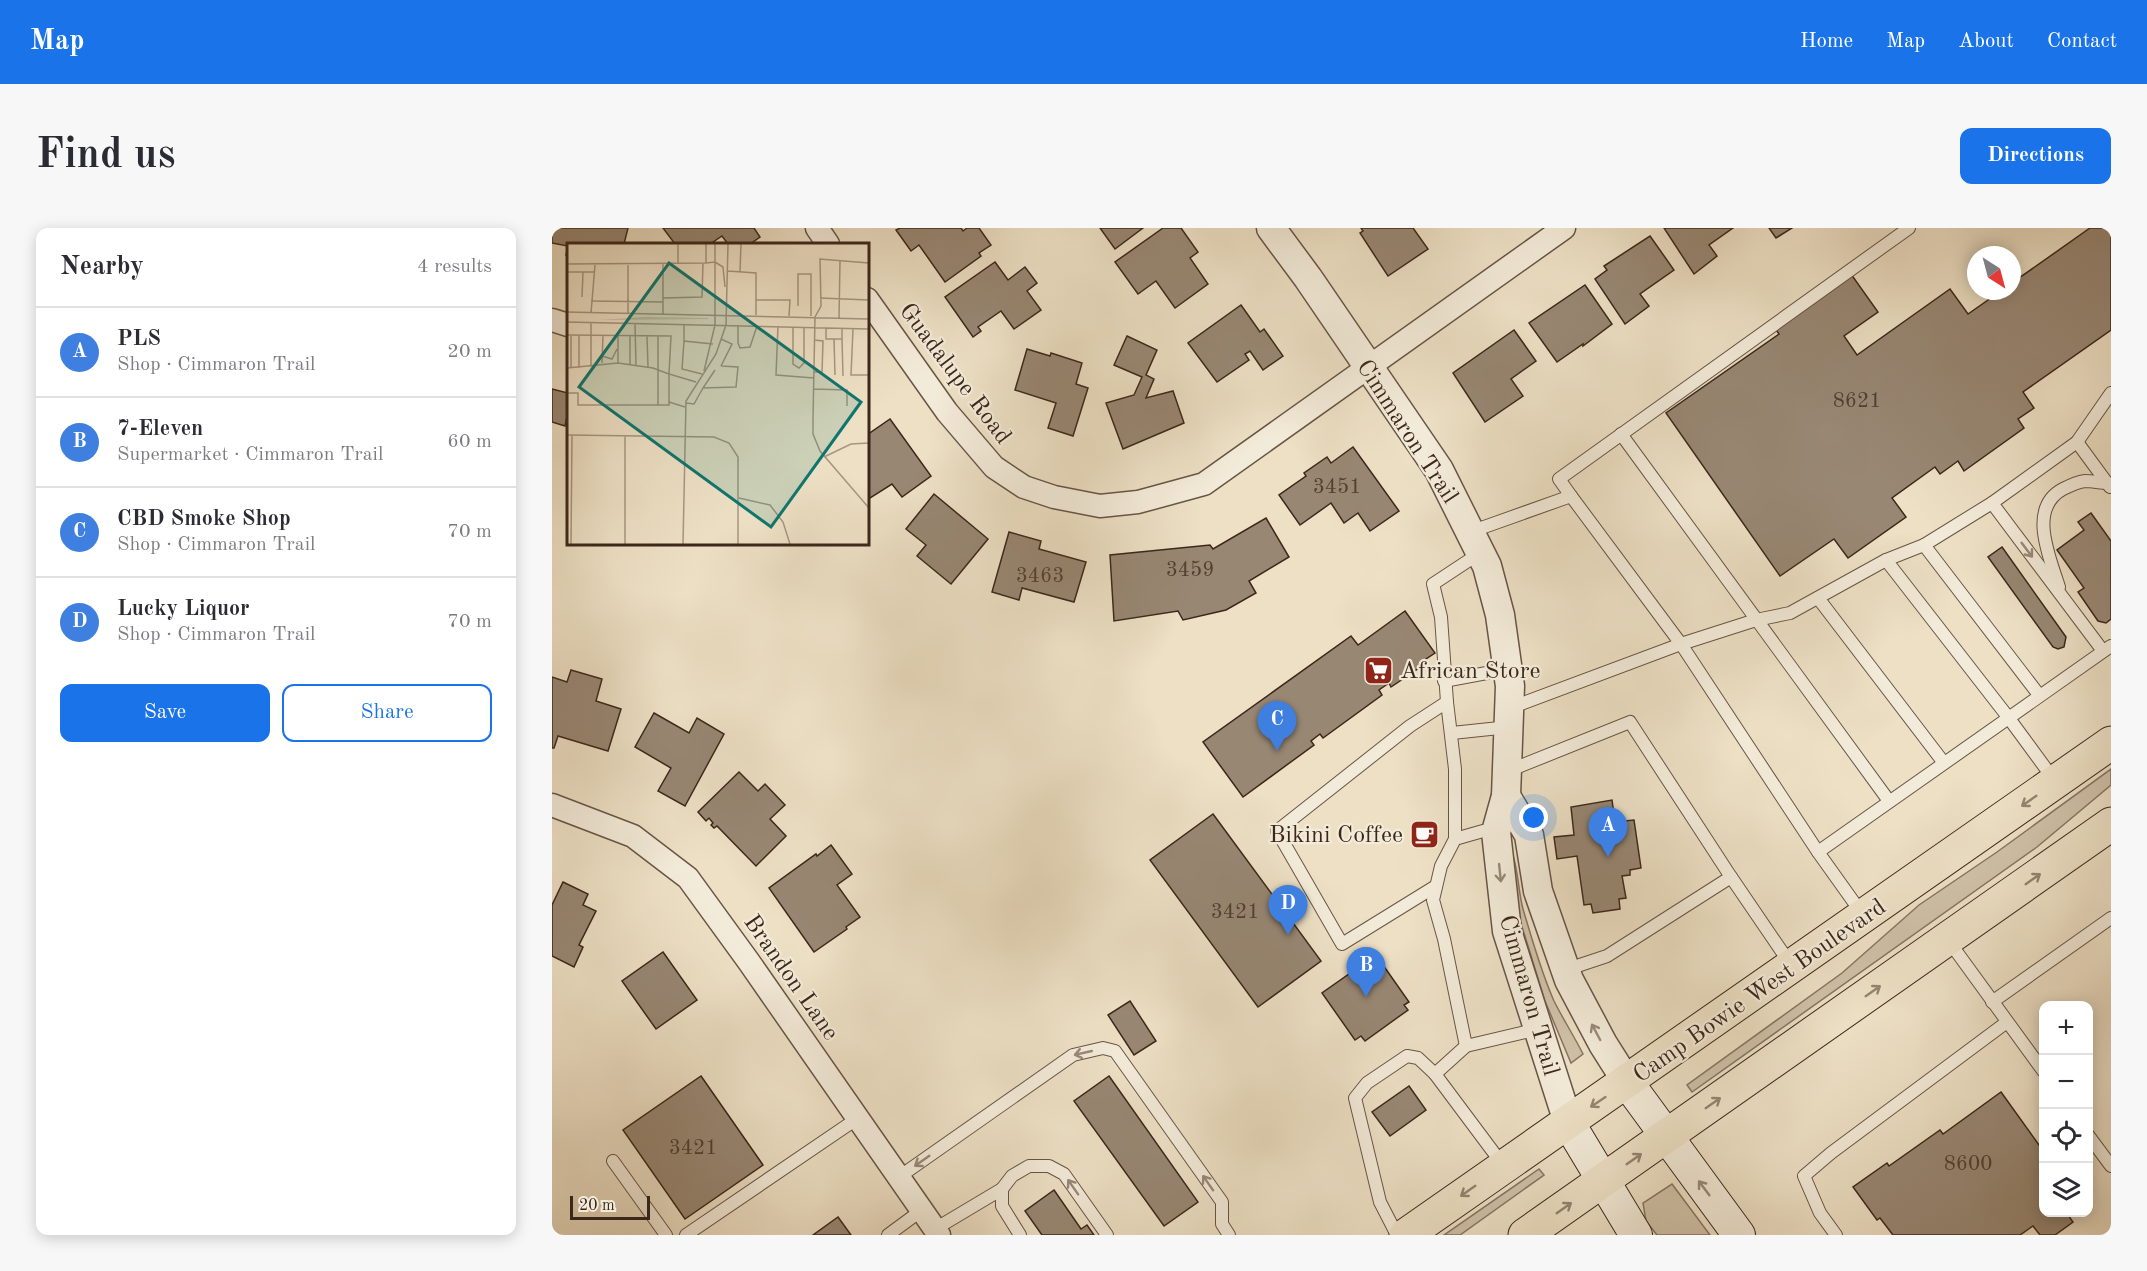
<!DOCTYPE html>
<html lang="en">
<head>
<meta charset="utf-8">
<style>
	:root { --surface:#fff; --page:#f7f7f7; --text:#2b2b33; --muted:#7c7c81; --line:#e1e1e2; --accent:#1a73e8 }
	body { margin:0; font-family:"Old Standard TT",serif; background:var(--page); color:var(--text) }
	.controls { position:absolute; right:18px; bottom:18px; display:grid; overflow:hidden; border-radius:12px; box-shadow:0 3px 15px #0003 }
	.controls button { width:54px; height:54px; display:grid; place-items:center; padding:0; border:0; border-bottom:2px solid var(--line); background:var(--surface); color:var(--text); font:30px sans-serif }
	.compass { position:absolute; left:1415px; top:18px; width:54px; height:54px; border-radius:50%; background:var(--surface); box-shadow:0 3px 15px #0003; rotate:144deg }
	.scale { position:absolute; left:18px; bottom:15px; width:80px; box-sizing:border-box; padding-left:6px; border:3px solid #3c271b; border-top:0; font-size:16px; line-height:21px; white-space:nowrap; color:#3c271b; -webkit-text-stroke:4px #f3ebd9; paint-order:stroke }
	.you { position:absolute; left:982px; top:590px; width:21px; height:21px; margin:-15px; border:4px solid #fff; border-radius:50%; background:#1a73e8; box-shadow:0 0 0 9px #1a73e833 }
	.badge { display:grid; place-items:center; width:39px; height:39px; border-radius:50%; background:var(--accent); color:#fff; font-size:20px; font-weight:700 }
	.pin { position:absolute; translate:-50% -50px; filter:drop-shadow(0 2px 3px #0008) }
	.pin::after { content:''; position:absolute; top:32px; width:21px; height:18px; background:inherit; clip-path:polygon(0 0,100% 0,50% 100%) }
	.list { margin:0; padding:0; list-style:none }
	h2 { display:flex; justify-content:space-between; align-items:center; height:78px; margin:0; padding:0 24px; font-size:26px }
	h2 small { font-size:20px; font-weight:400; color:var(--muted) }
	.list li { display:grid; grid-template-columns:39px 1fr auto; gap:18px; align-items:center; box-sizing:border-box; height:90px; padding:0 24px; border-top:2px solid var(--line) }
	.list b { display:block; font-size:22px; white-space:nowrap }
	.list p { margin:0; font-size:20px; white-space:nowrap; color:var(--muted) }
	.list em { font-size:20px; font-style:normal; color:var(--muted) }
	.actions { display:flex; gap:12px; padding:18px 24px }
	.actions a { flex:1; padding:14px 0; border:2px solid var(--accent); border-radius:12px; text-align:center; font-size:21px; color:var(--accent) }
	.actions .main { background:var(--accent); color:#fff }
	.icon { flex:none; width:33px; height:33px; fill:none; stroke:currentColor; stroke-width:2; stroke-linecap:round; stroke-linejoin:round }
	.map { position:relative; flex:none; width:1559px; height:1007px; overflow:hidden; border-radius:12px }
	header { display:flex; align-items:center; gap:36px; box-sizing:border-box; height:84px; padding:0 30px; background:var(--accent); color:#fff }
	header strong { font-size:28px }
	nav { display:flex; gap:33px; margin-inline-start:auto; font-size:21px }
	.intro { display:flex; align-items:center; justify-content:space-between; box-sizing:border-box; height:144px; padding:0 36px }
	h1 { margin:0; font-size:42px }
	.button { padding:15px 27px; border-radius:12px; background:var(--accent); color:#fff; font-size:21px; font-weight:700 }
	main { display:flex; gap:36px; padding:0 36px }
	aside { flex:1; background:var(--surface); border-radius:12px; box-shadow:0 3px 15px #0003 }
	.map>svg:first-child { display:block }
</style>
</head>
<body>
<header>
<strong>Map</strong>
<nav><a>Home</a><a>Map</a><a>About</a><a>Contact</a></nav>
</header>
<div class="intro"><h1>Find us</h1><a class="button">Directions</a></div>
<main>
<aside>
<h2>Nearby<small>4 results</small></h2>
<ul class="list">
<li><span class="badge" style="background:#3f7fe0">A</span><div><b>PLS</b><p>Shop · Cimmaron Trail</p></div><em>20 m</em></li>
<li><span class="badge" style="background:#3f7fe0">B</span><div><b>7-Eleven</b><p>Supermarket · Cimmaron Trail</p></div><em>60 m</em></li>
<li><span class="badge" style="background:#3f7fe0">C</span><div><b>CBD Smoke Shop</b><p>Shop · Cimmaron Trail</p></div><em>70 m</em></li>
<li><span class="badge" style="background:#3f7fe0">D</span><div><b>Lucky Liquor</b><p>Shop · Cimmaron Trail</p></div><em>70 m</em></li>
</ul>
<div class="actions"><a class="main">Save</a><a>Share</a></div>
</aside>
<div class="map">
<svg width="1559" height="1007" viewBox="0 0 1559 1007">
	<rect width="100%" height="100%" fill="#ede0c5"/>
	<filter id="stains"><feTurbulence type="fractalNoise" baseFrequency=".00333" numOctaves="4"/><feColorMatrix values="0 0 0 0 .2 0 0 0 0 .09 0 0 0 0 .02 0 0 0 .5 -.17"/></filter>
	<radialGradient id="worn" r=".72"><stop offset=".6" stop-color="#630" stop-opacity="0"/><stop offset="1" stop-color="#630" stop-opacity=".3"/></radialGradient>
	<g fill="#cfc1a8" stroke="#867462" stroke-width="1.5">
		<polygon points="1559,541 1559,557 1485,619 1140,864 1135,857 1290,745 1367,677 1445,624"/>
		<path d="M959,622C966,637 966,663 971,681C980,711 989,744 1002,773C1011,791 1022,808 1031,826L1019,835L993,773L963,676Z"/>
		<polygon points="987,941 992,947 908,1007 892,1007"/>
		<polygon points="1120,956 1158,1007 1105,1007 1094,993 1091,975"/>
	</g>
	<g fill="#988773" stroke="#3c271b" stroke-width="1.5">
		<polygon points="0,0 76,0 72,16 16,16 16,27 14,27 16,18 0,15"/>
		<polygon points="111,0 202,0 208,9 198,16 176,16 170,8 158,16 123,16"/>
		<polygon points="348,0 409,0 411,3 415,0 427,0 439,17 427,25 429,28 393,54 367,17 359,23 344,2"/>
		<polygon points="548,0 591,0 563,21"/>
		<polygon points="611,0 629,0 646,24 638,30 656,56 623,80 604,53 586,66 563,34"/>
		<polygon points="809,0 861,0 876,21 836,48 808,5 811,3"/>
		<polygon points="1112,0 1181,0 1157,17 1165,28 1142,46"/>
		<polygon points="1217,0 1240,0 1224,10"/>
		<polygon points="1538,0 1559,0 1559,102 1471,164 1482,180 1466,191 1472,200 1412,243 1406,233 1388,246 1383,239 1340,270 1354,289 1296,330 1282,311 1228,348 1114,185 1227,106 1222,99 1299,46 1326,84 1292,108 1305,127 1398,61 1416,86 1449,63 1460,63 1460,55"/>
		<polygon points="1098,8 1122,42 1088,66 1097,78 1073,96 1043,51 1055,42 1052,38"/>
		<polygon points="443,34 456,52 473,39 485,55 475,63 489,82 462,101 449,83 426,99 429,103 421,109 393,69"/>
		<polygon points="1033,57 1060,96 1031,118 1031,116 1005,134 977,95"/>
		<polygon points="689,77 708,104 712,101 731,128 711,142 698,123 693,126 697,132 665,154 636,115"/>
		<polygon points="962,102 984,133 959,151 971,168 933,194 901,145"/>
		<polygon points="575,108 605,122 594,147 602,151 594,170 621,163 632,195 571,221 554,175 582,167 590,149 562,137"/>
		<polygon points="475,121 498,128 499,125 530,135 524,156 536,160 521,208 496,200 504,175 463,162"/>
		<polygon points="0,161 16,165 16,183 13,198 0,194"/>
		<polygon points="338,191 379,248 350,269 340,256 315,272 315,207"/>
		<polygon points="801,219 847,283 818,303 806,285 792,295 779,275 748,297 727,267 754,248 752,245 775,229 779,235"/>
		<polygon points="382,266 436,311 399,356 365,328 374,317 354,301"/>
		<polygon points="1539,285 1559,313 1559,391 1554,395 1546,393 1526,364 1532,360 1505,322 1532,302 1526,294"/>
		<polygon points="714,290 737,329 697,353 704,365 674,382 631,392 626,383 562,393 558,327 658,317 661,321"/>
		<polygon points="457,304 489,313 487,321 534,334 522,374 470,360 467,372 440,364"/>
		<polygon points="1450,319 1514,409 1512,419 1506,421 1501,419 1436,329"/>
		<polygon points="853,383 883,425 871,433 873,436 839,459 837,455 827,462 830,467 771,510 768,506 759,513 762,517 691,569 651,514 799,408 806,417"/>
		<polygon points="19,442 50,451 44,473 69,481 56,523 6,508 2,520 0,520 0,449 15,454"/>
		<polygon points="102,485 137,505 145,490 172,506 133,578 106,563 119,540 83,519"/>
		<polygon points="187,544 206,563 213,556 233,577 218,591 234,608 204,638 165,598 162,600 159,597 161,595 157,590 154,593 146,584"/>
		<polygon points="1060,572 1063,594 1082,592 1089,640 1078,642 1078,647 1070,648 1074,670 1067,671 1068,681 1041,685 1039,676 1032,677 1025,628 1005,631 1002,609 1022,607 1019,579"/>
		<polygon points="661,586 769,733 706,779 598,632"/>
		<polygon points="866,596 883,604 877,616 860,608"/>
		<polygon points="279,617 300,646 285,657 308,689 294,699 295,701 262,724 217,660 264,626 265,628"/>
		<polygon points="11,654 36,666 31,677 44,683 27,717 31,719 22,739 0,728 0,677"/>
		<polygon points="111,724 145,772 104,801 70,753"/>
		<polygon points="824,727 857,774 852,777 856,782 813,813 809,808 803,812 770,765"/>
		<polygon points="578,773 604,813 582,827 556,787"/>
		<polygon points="149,848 211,937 133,991 71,902"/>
		<polygon points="557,848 646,974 612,998 522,873"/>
		<polygon points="857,858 874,882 838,908 820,884"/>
		<polygon points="1449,864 1492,924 1492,984 1514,984 1521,994 1503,1007 1488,1007 1481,998 1468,1007 1341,1007 1328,990 1325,992 1301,959 1335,935 1337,938 1388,902 1391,906"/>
		<polygon points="502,962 529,1001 535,997 542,1007 490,1007 473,983"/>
		<polygon points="286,989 299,1007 261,1007"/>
	</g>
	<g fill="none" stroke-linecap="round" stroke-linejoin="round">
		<defs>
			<g id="service">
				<polyline points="1069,206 1337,573"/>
				<polyline points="1525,214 1558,259"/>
				<polyline points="1019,268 1007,251 1357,0"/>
				<polyline points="1440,275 1551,423"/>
				<polyline points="918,304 1019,268 1129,416 1204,392 1238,385 1334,332 1372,317 1440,275 1525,214 1559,165"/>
				<polyline points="1372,317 1487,467"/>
				<polyline points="1334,332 1456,489 1503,553"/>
				<path d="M1507,359C1498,330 1475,280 1511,261C1517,258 1526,254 1533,253C1540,253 1549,255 1556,255"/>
				<polyline points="1266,370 1392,535"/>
				<polyline points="892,453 956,441"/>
				<polyline points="895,474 889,389 881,356 928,325"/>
				<polyline points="958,480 1129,416 1266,624 1559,418"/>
				<polyline points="900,505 957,499"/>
				<polyline points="956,543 1078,494 1179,649"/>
				<polyline points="944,604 931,603 903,611 889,638 881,672 892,711 914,818 986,801"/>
				<polyline points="1266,624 1311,687"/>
				<polyline points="884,658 790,716 725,603 858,498 895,474 903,541 903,611"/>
				<polyline points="1396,712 1492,844"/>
				<polyline points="1013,742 1055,728 1179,649 1239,737"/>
				<polyline points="1440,774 1559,690"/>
				<polyline points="914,818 883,846 951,937"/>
				<polyline points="1536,907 1559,938"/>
				<polyline points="61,933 114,1007"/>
				<polyline points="347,949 521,827 551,820 563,823 670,974 670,996 677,1007"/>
				<polyline points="383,1001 450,961"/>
				<polyline points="134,1007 306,890"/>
				<polyline points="336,1007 370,982"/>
				<polyline points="468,1007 450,978 450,961 460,948 477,938 497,938 512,946 555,1007"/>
				<polyline points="845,1007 828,974 803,870 815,855 855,828 866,830 883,846"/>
				<polyline points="1284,1007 1268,985 1252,948 1279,925 1455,794"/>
			</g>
			<g id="minor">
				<polyline points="265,0 276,16"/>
				<polyline points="315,71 395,184 442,239 472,259 502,269 548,278 586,274 652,256 1012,0"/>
				<polyline points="0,92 16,97"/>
				<polyline points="0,577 81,608 136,650 197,734 387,1007"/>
			</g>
			<g id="tertiary">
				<polyline points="719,0 756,50 887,242 935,338 948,387 958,458 954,568 944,604 955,703 1016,894"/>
				<polyline points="954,568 977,607 986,663 1017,752 1051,816 1075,854"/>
			</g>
			<g id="secondary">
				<polyline points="1075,854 1187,1007"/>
				<polyline points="1016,894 1084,1007"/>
			</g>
			<g id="primary">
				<polyline points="854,1007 1559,515"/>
				<polyline points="973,1007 1559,596"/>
			</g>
		</defs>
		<use href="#service" stroke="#685546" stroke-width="14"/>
		<use href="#minor" stroke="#685546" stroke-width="25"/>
		<use href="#tertiary" stroke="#685546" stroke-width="31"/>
		<use href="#secondary" stroke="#3c271b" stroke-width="34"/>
		<use href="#primary" stroke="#3c271b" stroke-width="35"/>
		<use href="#service" stroke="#f3ebd9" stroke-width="12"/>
		<use href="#minor" stroke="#f3ebd9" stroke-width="22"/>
		<use href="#tertiary" stroke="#f3ebd9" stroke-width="28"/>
		<use href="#secondary" stroke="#f3ebd9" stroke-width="32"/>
		<use href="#primary" stroke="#ede0c5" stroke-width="33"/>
	</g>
	<defs><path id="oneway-shaft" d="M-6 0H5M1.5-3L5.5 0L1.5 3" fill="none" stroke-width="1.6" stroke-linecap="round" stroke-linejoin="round" transform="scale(1.5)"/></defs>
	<g stroke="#98897a">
		<use href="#oneway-shaft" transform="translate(1475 322) rotate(53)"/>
		<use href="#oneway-shaft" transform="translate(948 645) rotate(84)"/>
		<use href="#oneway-shaft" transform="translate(1044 804) rotate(-118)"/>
		<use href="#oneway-shaft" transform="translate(531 825) rotate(167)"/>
		<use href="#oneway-shaft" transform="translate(370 933) rotate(145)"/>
		<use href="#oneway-shaft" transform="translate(656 955) rotate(-125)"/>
		<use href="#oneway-shaft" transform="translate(521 959) rotate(-125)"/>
		<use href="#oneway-shaft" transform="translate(1152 960) rotate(-127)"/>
	</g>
	<g stroke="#948470">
		<use href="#oneway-shaft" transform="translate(1477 573) rotate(145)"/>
		<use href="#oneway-shaft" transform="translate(1481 651) rotate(-35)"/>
		<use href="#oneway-shaft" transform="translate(1321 763) rotate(-35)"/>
		<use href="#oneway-shaft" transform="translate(1046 874) rotate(146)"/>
		<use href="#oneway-shaft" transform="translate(1161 875) rotate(-35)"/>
		<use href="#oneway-shaft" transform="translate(1082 931) rotate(-35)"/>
		<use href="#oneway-shaft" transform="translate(916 963) rotate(145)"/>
		<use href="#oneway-shaft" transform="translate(1012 980) rotate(-35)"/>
	</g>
	<defs>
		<symbol id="supermarket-square" viewBox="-11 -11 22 22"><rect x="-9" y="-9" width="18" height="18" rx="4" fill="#8f2418" stroke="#f3ebd9"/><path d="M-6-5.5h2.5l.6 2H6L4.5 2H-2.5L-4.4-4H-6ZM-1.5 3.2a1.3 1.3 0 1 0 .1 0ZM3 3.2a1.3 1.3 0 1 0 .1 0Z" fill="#fff"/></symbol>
		<symbol id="cafe-square" viewBox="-11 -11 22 22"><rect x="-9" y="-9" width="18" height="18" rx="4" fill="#8f2418" stroke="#f3ebd9"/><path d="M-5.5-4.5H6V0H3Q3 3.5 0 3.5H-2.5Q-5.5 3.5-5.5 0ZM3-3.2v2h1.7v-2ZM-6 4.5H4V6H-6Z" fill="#fff"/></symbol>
	</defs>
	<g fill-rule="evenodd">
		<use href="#supermarket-square" x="810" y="426" width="33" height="33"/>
		<use href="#cafe-square" x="856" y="590" width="33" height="33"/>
	</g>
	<g text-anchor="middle" stroke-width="4.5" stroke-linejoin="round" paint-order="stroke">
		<g font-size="21" fill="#533f31">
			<text x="1305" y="179">8621</text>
			<text x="785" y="265">3451</text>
			<text x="638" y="348">3459</text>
			<text x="488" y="354">3463</text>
			<text x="683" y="690">3421</text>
			<text x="141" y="926">3421</text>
			<text x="1416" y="942">8600</text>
		</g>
		<g font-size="24" fill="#3c271b" stroke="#f3ebd9">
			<text transform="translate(404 145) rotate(53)" y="8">Guadalupe Road</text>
			<text transform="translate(856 203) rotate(57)" y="8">Cimmaron Trail</text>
			<text transform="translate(240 749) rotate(55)" y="8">Brandon Lane</text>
			<text transform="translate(1207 762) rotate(-35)" y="8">Camp Bowie West Boulevard</text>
			<text transform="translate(978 767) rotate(74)" y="8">Cimmaron Trail</text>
		</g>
		<g font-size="24" fill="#3c271b" stroke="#f3ebd9" text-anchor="start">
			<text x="848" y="450">African Store</text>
			<text x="851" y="614" text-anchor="end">Bikini Coffee</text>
		</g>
	</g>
	<g transform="translate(15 15)">
		<rect width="302" height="302" fill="#ede0c5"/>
		<path d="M77,74L141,75V76L31,77Z" fill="#cfc1a8"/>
		<path fill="none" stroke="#a69681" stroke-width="1.5" d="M111,1V20M139,1V20L148,19M148,19L156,24L158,44M302,20L253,16L254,63L248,74L246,175V191L253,208L302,265M0,21L139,20M161,28L189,30V72M0,29H28M173,29L174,1M15,54L16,29M96,55L135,54L136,20M253,55L302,57M189,57H223L222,73M24,58L96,59M231,63V31H244V73M0,69L302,76M24,70L28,22M61,70V22M96,71V20M272,75L273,18M0,79L302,86M24,80V124M68,80L69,123M117,81V98L146,101M148,82V1M159,82L161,1M211,83L209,132L247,135M226,84V121L232,125L237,120V84M259,85V96H275V85M286,86L284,132H302M0,92L104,93L102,131L129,139M4,92V125M51,92V120M63,93V121M80,93L81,124M91,93V162M267,96L268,132M275,96L276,133M117,98L115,126L135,131M171,100L173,105L183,104L190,83M171,100V82M35,113L45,116L50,106M35,120L36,92M154,123L165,101L154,96M0,125L51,120L86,125L102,131V159L118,164M12,125V92M148,127L136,145L169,144L171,124L154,123M137,128L148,82M247,129H255L256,98L247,97M246,146L280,147V163M0,150H11V162H102V159M119,160L127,161L136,145M0,192L147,194L162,200L171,214V301M257,214L284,201L302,200M172,255L203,262L216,279L223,301M4,301L5,192M58,301V193M116,301L119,158L149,111L159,82"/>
		<path fill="#0f766e" fill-opacity="0.15" stroke="#0f766e" stroke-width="3" d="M102,20L294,159L204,284L12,144Z"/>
		<rect width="302" height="302" fill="none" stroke="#3c271b" stroke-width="3"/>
	</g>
	<rect width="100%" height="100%" filter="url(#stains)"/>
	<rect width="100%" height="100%" fill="url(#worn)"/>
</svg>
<div class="controls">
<button>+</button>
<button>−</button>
<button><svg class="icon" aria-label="locate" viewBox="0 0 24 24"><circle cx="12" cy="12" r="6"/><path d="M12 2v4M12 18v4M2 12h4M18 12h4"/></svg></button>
<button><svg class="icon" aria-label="layers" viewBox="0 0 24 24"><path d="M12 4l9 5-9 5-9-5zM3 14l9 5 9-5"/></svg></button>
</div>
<svg class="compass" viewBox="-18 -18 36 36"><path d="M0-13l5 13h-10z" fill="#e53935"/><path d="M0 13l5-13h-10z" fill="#7c7c81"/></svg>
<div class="scale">20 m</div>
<div class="you"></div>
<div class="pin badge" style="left:1056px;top:629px;background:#3f7fe0">A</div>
<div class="pin badge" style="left:814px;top:769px;background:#3f7fe0">B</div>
<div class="pin badge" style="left:725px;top:523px;background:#3f7fe0">C</div>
<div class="pin badge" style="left:736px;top:707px;background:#3f7fe0">D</div>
</div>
</main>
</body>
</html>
